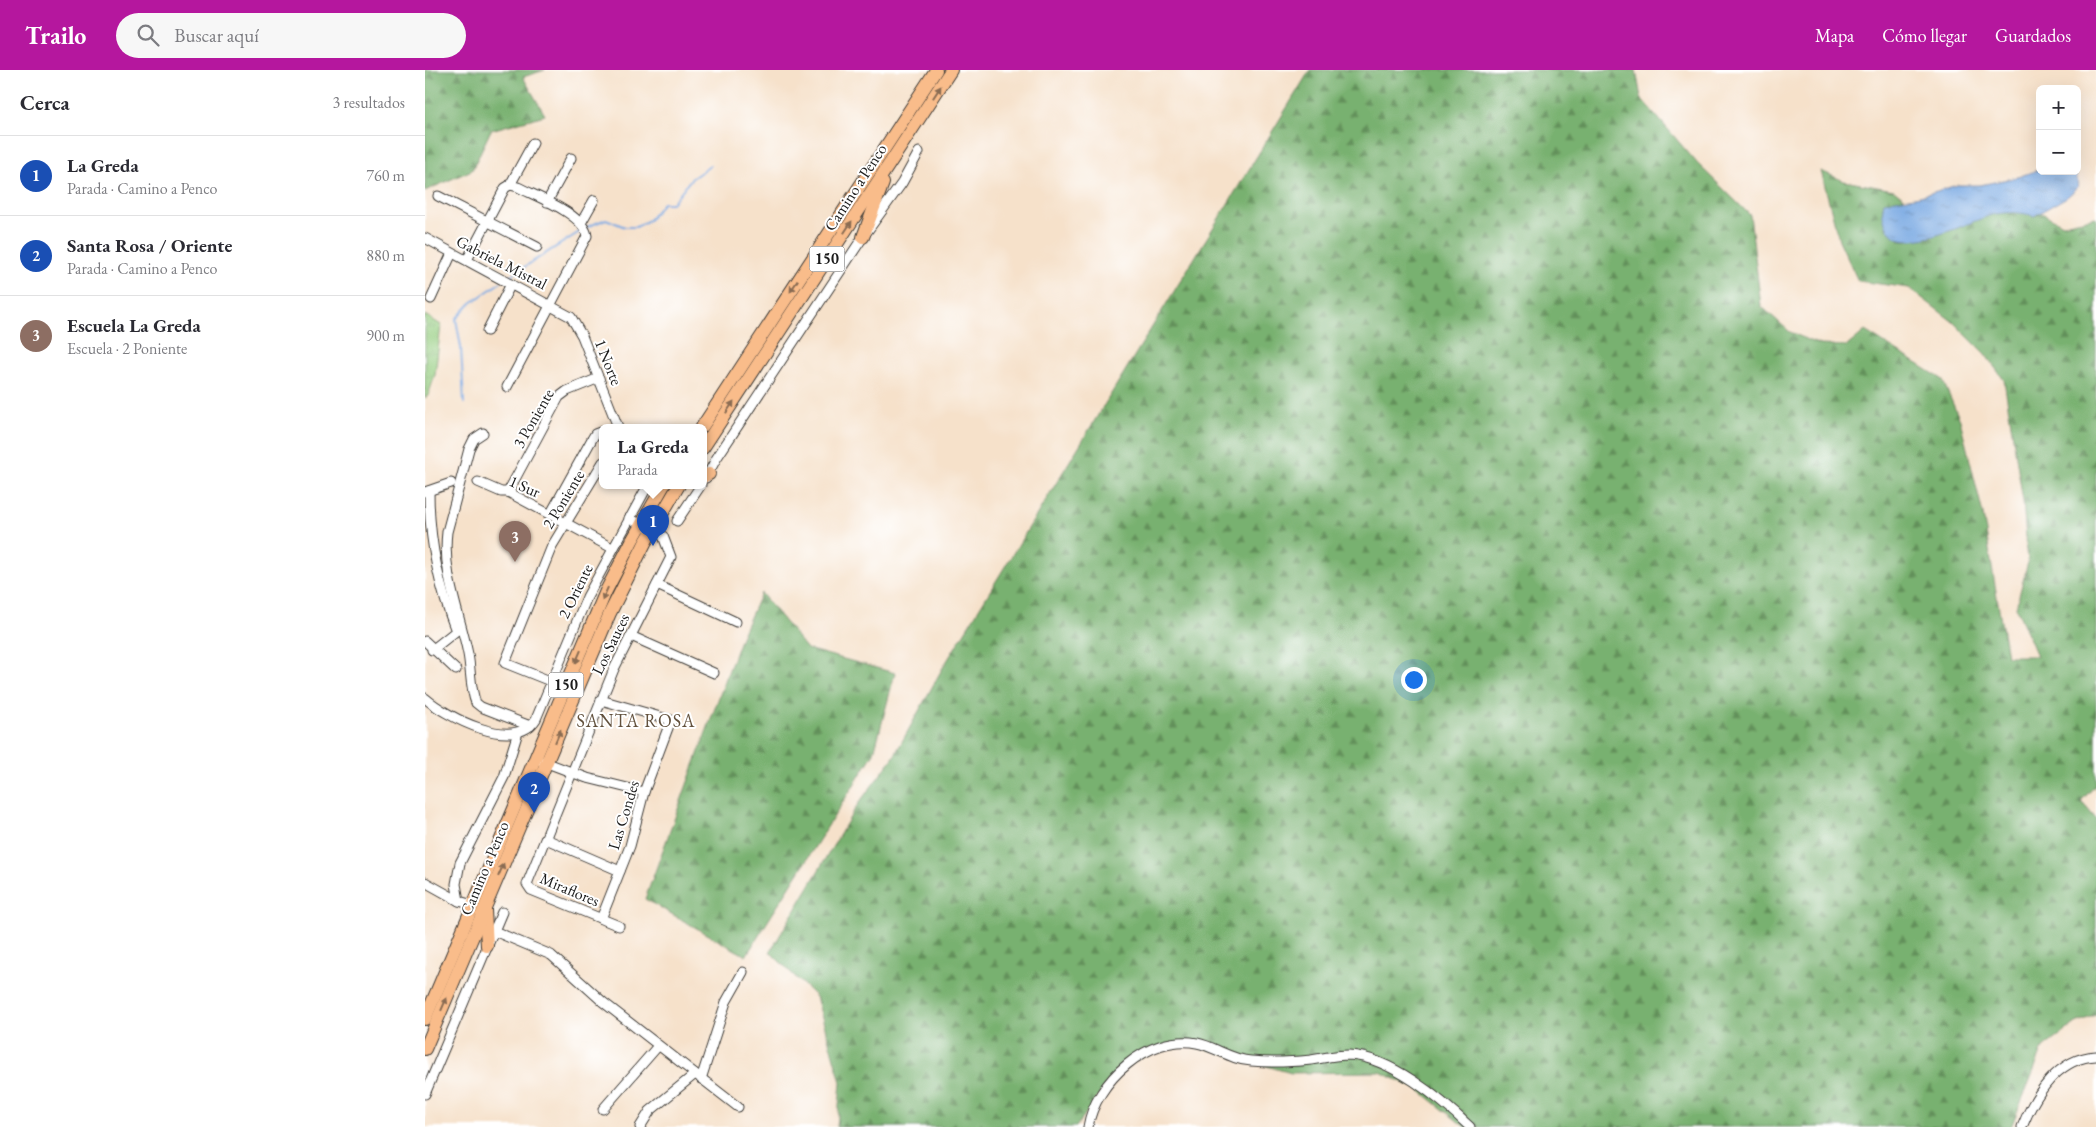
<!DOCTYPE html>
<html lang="es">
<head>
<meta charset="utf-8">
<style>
	:root { --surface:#fff; --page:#f7f7f7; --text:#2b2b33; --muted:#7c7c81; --line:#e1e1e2; --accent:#b5179e }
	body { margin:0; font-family:"EB Garamond",serif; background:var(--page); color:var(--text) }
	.controls { position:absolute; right:15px; top:15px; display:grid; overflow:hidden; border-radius:8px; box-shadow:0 5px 20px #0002 }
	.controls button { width:45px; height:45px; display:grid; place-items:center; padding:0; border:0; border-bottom:1px solid var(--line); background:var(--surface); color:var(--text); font:25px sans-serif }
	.you { position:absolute; left:988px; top:609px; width:18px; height:18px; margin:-12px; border:4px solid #fff; border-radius:50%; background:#1a73e8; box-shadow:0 0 0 8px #1a73e833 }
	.badge { display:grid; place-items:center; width:32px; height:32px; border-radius:50%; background:var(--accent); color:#fff; font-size:16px; font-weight:700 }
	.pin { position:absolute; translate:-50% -41px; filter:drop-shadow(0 1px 2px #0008) }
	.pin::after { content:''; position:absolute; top:26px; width:18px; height:15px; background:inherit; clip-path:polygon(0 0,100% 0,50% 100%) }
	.popup { position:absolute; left:174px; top:354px; width:108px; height:65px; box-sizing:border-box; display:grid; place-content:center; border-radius:8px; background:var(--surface); filter:drop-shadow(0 1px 4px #0005); font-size:16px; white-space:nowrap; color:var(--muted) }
	.popup b { font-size:19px; color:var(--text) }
	.popup::after { content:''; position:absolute; left:50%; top:100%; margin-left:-10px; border:10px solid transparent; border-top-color:var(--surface) }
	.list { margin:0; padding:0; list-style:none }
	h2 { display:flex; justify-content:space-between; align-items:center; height:65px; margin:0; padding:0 20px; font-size:21px }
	h2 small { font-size:16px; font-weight:400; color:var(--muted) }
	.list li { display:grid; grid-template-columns:32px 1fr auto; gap:15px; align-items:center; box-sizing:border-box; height:80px; padding:0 20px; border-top:1px solid var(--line) }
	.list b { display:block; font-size:19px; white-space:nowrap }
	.list p { margin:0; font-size:16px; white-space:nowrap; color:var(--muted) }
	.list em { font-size:16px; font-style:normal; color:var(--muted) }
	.icon { flex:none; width:28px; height:28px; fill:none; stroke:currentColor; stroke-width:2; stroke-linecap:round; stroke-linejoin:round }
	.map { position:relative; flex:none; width:1671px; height:1057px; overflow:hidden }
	header { display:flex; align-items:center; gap:30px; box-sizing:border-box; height:70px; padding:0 25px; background:var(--accent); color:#fff }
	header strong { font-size:24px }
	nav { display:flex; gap:28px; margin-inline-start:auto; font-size:18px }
	.search { width:350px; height:45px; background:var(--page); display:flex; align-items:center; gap:12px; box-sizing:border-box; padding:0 18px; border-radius:28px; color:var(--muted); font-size:19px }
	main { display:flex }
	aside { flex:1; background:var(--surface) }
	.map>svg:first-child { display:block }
</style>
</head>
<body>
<header>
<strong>Trailo</strong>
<div class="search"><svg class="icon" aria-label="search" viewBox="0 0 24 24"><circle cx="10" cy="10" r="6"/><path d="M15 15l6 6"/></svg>Buscar aquí</div>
<nav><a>Mapa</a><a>Cómo llegar</a><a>Guardados</a></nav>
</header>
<main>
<aside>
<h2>Cerca<small>3 resultados</small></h2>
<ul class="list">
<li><span class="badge" style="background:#1a4fb4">1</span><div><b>La Greda</b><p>Parada · Camino a Penco</p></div><em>760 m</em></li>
<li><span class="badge" style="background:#1a4fb4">2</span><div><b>Santa Rosa / Oriente</b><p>Parada · Camino a Penco</p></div><em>880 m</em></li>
<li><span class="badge" style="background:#8d6e63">3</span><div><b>Escuela La Greda</b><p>Escuela · 2 Poniente</p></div><em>900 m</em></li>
</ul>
</aside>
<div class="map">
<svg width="1671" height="1057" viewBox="0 0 1671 1057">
	<defs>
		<pattern id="grass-tufts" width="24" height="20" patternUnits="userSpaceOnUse" patternTransform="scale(1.25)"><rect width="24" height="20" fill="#96ce81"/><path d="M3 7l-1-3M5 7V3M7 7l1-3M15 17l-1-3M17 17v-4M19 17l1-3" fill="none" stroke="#81b06f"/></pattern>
		<pattern id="forest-firs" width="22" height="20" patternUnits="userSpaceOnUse" patternTransform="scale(1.25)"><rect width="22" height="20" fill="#78b16f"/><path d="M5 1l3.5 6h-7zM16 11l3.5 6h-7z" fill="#628f5a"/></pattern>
		<pattern id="water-ripples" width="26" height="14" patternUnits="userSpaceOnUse" patternTransform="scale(1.25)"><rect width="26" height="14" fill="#78a8e2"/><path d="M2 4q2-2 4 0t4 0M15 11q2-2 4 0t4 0" fill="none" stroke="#6288b6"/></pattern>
	</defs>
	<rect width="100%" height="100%" fill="#fff"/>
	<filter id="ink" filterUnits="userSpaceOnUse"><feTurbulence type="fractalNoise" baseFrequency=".02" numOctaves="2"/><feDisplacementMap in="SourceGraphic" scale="10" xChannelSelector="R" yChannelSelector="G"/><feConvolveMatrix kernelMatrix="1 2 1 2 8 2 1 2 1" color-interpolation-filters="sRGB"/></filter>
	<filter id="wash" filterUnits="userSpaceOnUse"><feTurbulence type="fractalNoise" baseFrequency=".0096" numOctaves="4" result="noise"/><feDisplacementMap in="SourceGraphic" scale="20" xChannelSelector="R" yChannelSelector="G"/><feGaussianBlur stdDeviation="1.12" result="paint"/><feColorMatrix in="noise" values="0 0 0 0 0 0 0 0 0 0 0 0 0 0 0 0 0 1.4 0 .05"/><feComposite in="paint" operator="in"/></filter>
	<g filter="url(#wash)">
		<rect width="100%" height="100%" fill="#f6e1ca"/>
		<polygon fill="url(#grass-tufts)" stroke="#59754e" points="0,245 16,255 10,305 3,326 0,328"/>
		<g fill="url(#forest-firs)" stroke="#4a6646">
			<polygon points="0,0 120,0 98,7 120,45 66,60 47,100 0,121"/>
			<polygon points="885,0 1211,0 1216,28 1272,93 1325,145 1336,236 1365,262 1395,275 1422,276 1440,261 1517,309 1535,350 1558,444 1582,586 1612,586 1591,537 1603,492 1598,431 1579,310 1560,284 1527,251 1484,218 1433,211 1414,170 1396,101 1419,111 1469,120 1492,138 1580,124 1638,154 1671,147 1671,715 1656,731 1671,749 1671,945 1651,953 1618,978 1586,1057 1040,1057 994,1020 955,1002 866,1003 761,973 740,975 703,995 682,1014 651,1057 412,1057 416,1012 391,927 345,882 433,734 468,688 517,599"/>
			<polygon points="336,523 382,579 470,603 449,683 321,886 220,829 316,567"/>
		</g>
		<path fill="url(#water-ripples)" stroke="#4a627f" d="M1615,99V101H1651L1653,117L1642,127L1609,146C1596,142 1584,142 1571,144C1549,148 1475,191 1462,157C1458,147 1456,143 1459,132L1495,126L1532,115H1555L1593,107Z"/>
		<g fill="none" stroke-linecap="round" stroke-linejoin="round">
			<g stroke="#78a8e2" stroke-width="2">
				<polyline points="162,157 181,149 200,157 211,157 224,150 238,133 247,133 266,109 285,96"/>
				<polyline points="82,208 156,161"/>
				<polyline points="39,333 36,277 31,249 46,233 76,212"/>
			</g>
		</g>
	</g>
	<g filter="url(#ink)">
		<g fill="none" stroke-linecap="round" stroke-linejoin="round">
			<defs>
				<g id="minor">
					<polyline points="13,126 112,177"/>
					<polyline points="122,132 146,88"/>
					<polyline points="156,153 169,130"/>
					<polyline points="0,168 146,247 157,266 193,357"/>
					<polyline points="42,190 80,118 85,115 108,73"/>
					<polyline points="6,229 27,183"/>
					<polyline points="62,261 86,214"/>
					<path d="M82,317L162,166C159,144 112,127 93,117L85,115"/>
					<path d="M58,363L49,369L44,379L22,462C17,503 35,544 43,584C46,599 45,619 51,633L56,637L105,656"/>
					<polyline points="281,408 291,389 438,167 477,113 494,82"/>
					<polyline points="53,412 76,422 83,422 187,478"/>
					<path d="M4,421C4,470 13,515 31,561L7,580"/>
					<polyline points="0,422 26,413"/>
					<polyline points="83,422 134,327 142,321 174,308"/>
					<polyline points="125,445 167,369 170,364 178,361"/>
					<polyline points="252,451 276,415"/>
					<polyline points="232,515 311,552"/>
					<polyline points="206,566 289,603"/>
					<polyline points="0,571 31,600"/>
					<polyline points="125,611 80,593 127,476 178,392"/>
					<path d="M0,628C22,647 89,683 111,649L162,527L223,415"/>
					<polyline points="176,630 246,650 219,722 205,776 176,849"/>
					<polyline points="117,691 162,708 219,722"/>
					<polyline points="121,769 195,801"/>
					<polyline points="0,812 34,831 48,835"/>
					<polyline points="34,831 31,814 35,793 79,707 93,662"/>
					<polyline points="194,856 106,820 102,814 189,599 246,487 238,466 204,448"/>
					<polyline points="69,861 126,885 178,932 313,1037"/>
					<polyline points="276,1009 301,932 318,902"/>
					<polyline points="0,1024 77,842"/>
					<polyline points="178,1039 233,976"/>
					<polyline points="215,1057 225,1041 270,1004"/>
					<path d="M663,1057C670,1012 724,963 772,973C791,977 806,990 826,991C846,993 866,992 886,990C899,988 911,985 924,985C965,987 1016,1029 1045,1057"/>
					<path d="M1597,1057C1610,1025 1633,988 1671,986"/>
				</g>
				<g id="highway">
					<polyline points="438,167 458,113"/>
					<polyline points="277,357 511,0"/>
					<polyline points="278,378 526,0"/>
					<polyline points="278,407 284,404"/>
					<polyline points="60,840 62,876"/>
					<polyline points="0,949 181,521 208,469 239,415"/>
					<polyline points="0,979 185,543 220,473 254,415"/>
				</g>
			</defs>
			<use href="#minor" stroke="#3d3a36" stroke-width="11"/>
			<use href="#highway" stroke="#3d3a36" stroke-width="14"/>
			<use href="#minor" stroke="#fff" stroke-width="9"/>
			<use href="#highway" stroke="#f9bc8a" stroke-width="12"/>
		</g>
		<defs><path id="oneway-solid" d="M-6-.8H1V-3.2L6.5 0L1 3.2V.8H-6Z" transform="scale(1.25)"/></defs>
		<g fill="#8a6c53">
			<use href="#oneway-solid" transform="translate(512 22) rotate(-57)"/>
			<use href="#oneway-solid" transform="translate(423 157) rotate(-57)"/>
			<use href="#oneway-solid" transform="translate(369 216) rotate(123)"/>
			<use href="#oneway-solid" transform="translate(305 337) rotate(-57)"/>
			<use href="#oneway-solid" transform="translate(180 524) rotate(114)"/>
			<use href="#oneway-solid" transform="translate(153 587) rotate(113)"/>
			<use href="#oneway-solid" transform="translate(133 666) rotate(-67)"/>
			<use href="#oneway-solid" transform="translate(76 800) rotate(-67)"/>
			<use href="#oneway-solid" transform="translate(19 934) rotate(-67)"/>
		</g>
	</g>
	<g text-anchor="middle" stroke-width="4" stroke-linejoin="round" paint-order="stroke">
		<g fill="#fff" stroke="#606060" stroke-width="1">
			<rect x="384.5" y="176.5" width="35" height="25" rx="4"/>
			<rect x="123.5" y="602.5" width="35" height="25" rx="4"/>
		</g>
		<g font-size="15" font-weight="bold" fill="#1c1c1c">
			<text x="402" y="194">150</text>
			<text x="141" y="620">150</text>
		</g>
		<g font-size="16" fill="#1c1c1c" stroke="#fff">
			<text transform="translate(430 117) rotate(-57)" y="6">Camino a Penco</text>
			<text transform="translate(77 192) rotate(27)" y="6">Gabriela Mistral</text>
			<text transform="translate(184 292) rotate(68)" y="6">1 Norte</text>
			<text transform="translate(108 348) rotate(-60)" y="6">3 Poniente</text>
			<text transform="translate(100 416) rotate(24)" y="6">1 Sur</text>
			<text transform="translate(138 429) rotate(-59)" y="6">2 Poniente</text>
			<text transform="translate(150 521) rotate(-64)" y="6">2 Oriente</text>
			<text transform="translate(185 574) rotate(-64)" y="6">Los Sauces</text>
			<text transform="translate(198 745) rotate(-73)" y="6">Las Condes</text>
			<text transform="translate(59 798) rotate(-67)" y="6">Camino a Penco</text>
			<text transform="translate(145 819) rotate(23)" y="6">Miraflores</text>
		</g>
		<g font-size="18" letter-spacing="1" fill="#62513d" stroke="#fff">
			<text x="211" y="657">SANTA ROSA</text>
		</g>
	</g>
</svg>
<div class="controls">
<button>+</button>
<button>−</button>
</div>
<div class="you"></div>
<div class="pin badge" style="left:228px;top:476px;background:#1a4fb4">1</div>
<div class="popup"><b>La Greda</b>Parada</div>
<div class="pin badge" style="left:109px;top:743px;background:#1a4fb4">2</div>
<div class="pin badge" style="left:90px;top:492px;background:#8d6e63">3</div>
</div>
</main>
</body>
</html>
